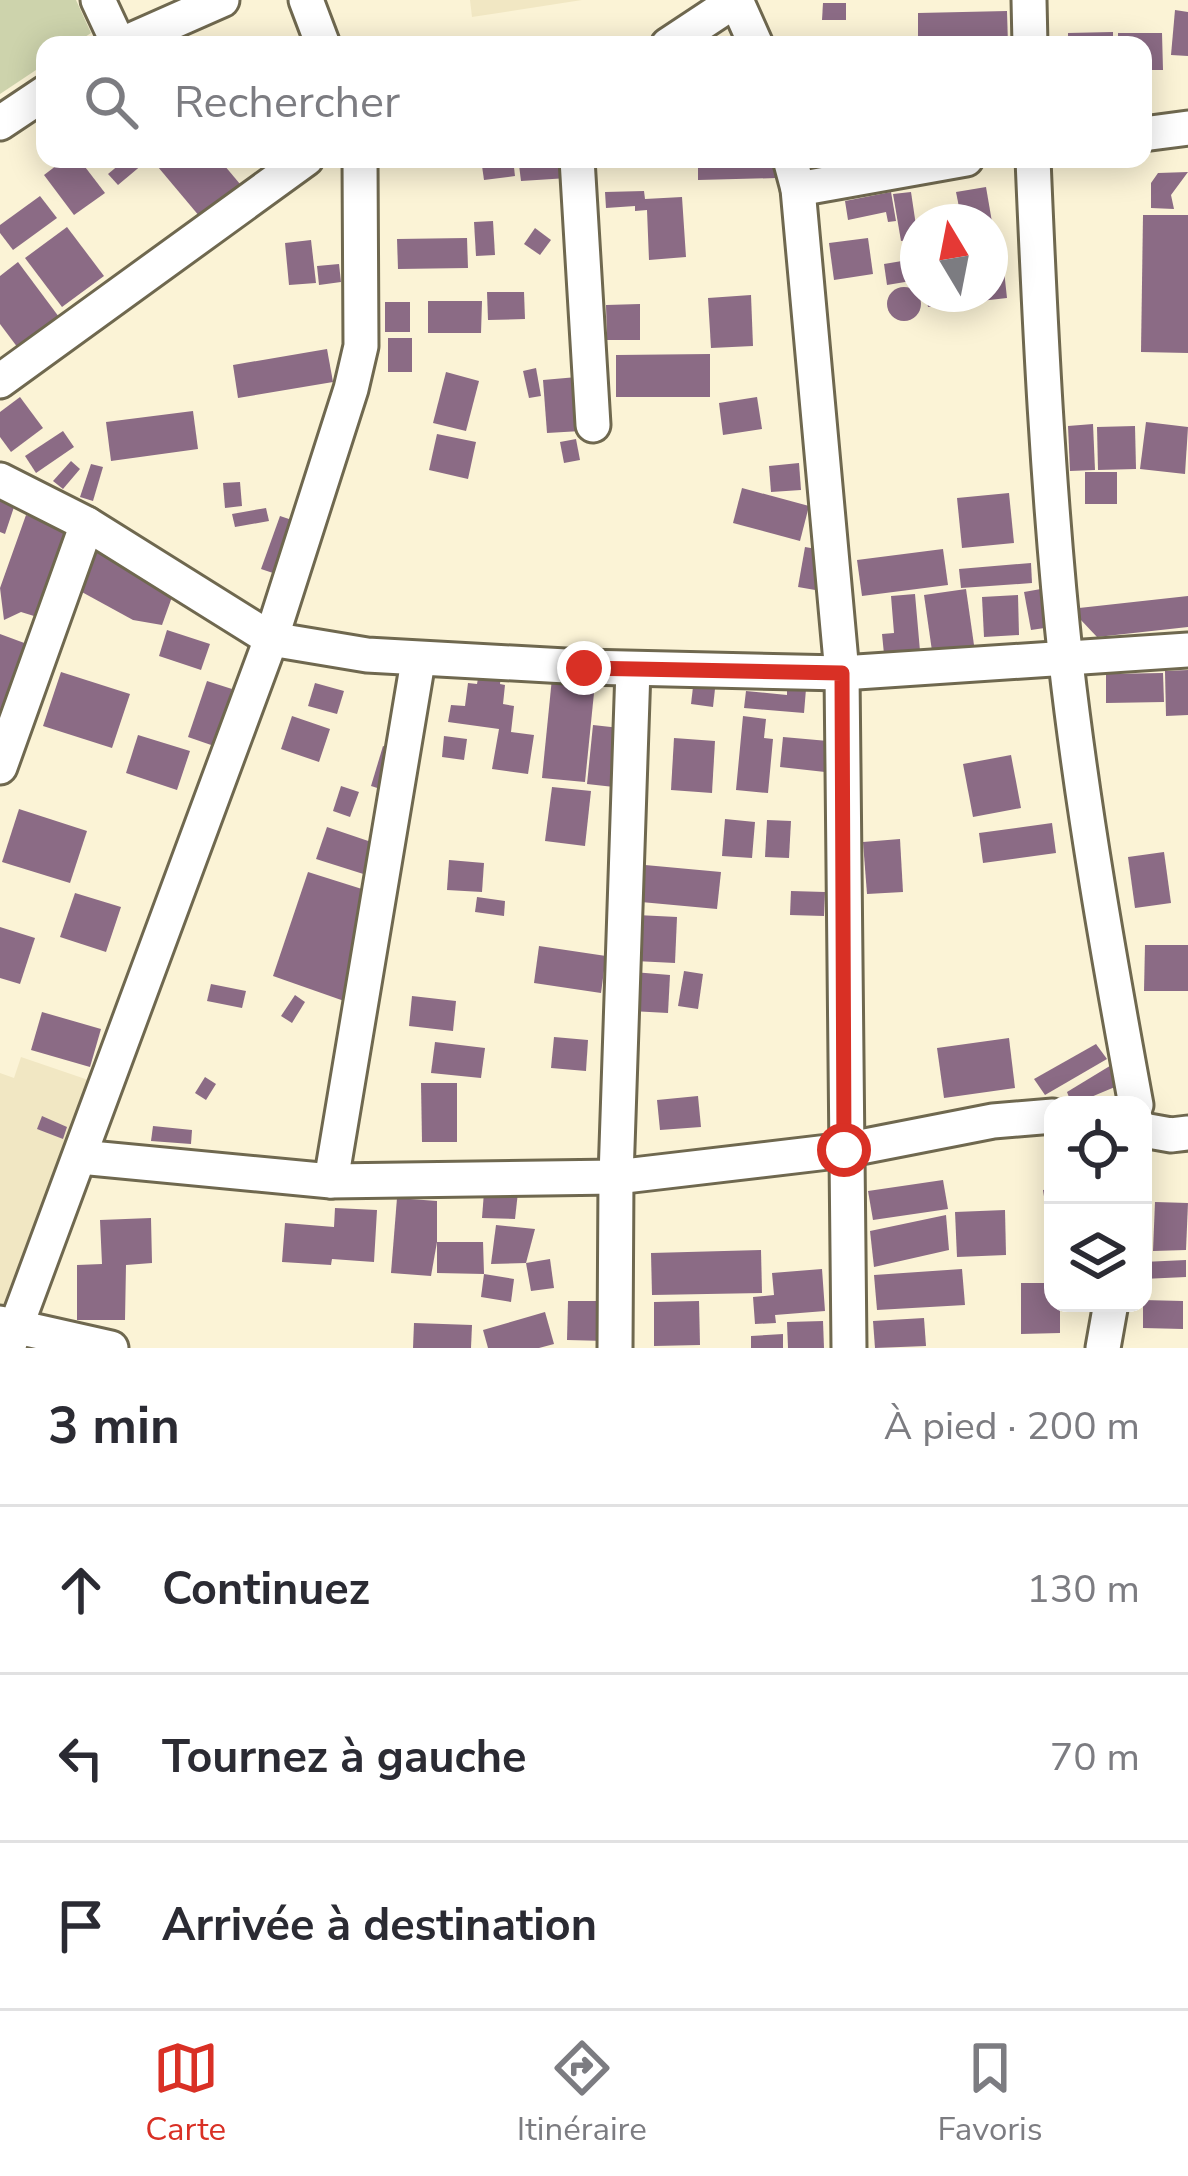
<!DOCTYPE html>
<html lang="fr">
<head>
<meta charset="utf-8">
<style>
	:root { --surface:#fff; --page:#f2f2f3; --text:#2b2b33; --muted:#7c7c81; --line:#e1e1e2; --accent:#d93025 }
	body { margin:0; font-family:"Nunito Sans",sans-serif; background:var(--page); color:var(--text) }
	.controls { position:absolute; right:36px; bottom:36px; display:grid; overflow:hidden; border-radius:24px; box-shadow:0 6px 30px #0003 }
	.controls button { width:108px; height:108px; display:grid; place-items:center; padding:0; border:0; border-bottom:3px solid var(--line); background:var(--surface); color:var(--text); font:60px sans-serif }
	.compass { position:absolute; left:900px; top:204px; width:108px; height:108px; border-radius:50%; background:var(--surface); box-shadow:0 6px 30px #0003; rotate:350deg }
	.stop { position:absolute; width:36px; height:36px; margin:-27px; border:9px solid #d93025; border-radius:50%; background:#fff }
	.stop.end { background:#d93025; border-color:#fff; box-shadow:0 3px 12px #0008 }
	.list { margin:0; padding:0; list-style:none }
	h2 { display:flex; justify-content:space-between; align-items:center; height:156px; margin:0; padding:0 48px; font-size:51px }
	h2 small { font-size:39px; font-weight:400; color:var(--muted) }
	.list li { display:grid; grid-template-columns:78px 1fr auto; gap:36px; align-items:center; box-sizing:border-box; height:168px; padding:0 48px; border-top:3px solid var(--line) }
	.list b { display:block; font-size:45px; white-space:nowrap }
	.list em { font-size:39px; font-style:normal; color:var(--muted) }
	.icon { flex:none; width:66px; height:66px; fill:none; stroke:currentColor; stroke-width:2; stroke-linecap:round; stroke-linejoin:round }
	.map { position:relative; flex:none; width:1188px; height:1348px; overflow:hidden }
	.search { position:absolute; background:var(--surface); box-shadow:0 6px 30px #0003; left:36px; right:36px; top:36px; height:132px; display:flex; align-items:center; gap:30px; box-sizing:border-box; padding:0 42px; border-radius:24px; color:var(--muted); font-size:45px }
	.sheet { height:660px; background:var(--surface) }
	nav { display:flex; justify-content:space-around; align-items:center; box-sizing:border-box; height:168px; border-top:3px solid var(--line); background:var(--surface); font-size:33px; color:var(--muted) }
	nav a { display:grid; justify-items:center; gap:6px }
	nav .on { color:var(--accent) }
	.map>svg:first-child { display:block }
</style>
</head>
<body>
<div class="map">
<svg width="1188" height="1348" viewBox="0 0 1188 1348">
	<rect width="100%" height="100%" fill="#fbf3d6"/>
	<g fill="#f1e7c3">
		<polygon points="470,0 582,0 472,17"/>
		<polygon points="21,1057 103,1085 13,1316 0,1312 0,1073 14,1078"/>
	</g>
	<polygon fill="#cdd3ac" points="0,0 76,0 91,33 73,45 45,45 45,64 0,94"/>
	<g fill="#8b6b85">
		<polygon points="823,3 846,3 846,20 822,20"/>
		<polygon points="1175,10 1188,12 1188,56 1171,55"/>
		<polygon points="1007,11 1008,45 918,45 918,13"/>
		<polygon points="1113,32 1113,45 1068,45 1068,33"/>
		<polygon points="1118,33 1162,33 1163,70 1143,70 1143,45 1118,45"/>
		<polygon points="65,159 79,159 105,193 74,215 44,175"/>
		<polygon points="126,159 149,159 118,185 108,174"/>
		<polygon points="167,159 219,159 240,184 200,217 158,167"/>
		<polygon points="481,159 513,159 515,176 484,180"/>
		<polygon points="698,159 777,159 777,178 698,180"/>
		<polygon points="567,162 568,178 521,181 519,165"/>
		<polygon points="1188,172 1171,195 1174,209 1151,208 1151,183 1158,173"/>
		<polygon points="986,187 992,222 962,222 956,192"/>
		<polygon points="644,191 645,199 682,197 686,257 649,260 647,210 635,211 635,206 606,208 605,192"/>
		<polygon points="891,192 896,221 888,222 886,212 848,220 845,201"/>
		<polygon points="911,192 918,239 901,241 893,194"/>
		<polygon points="40,196 57,218 13,250 0,233 0,225"/>
		<polygon points="1143,215 1188,215 1188,353 1141,352"/>
		<polygon points="493,221 495,255 476,256 474,222"/>
		<polygon points="67,227 104,276 62,307 25,258"/>
		<polygon points="535,228 551,240 540,255 524,244"/>
		<polygon points="467,238 468,268 398,269 397,239"/>
		<polygon points="868,238 873,274 834,280 829,243"/>
		<polygon points="311,240 316,283 289,285 285,243"/>
		<polygon points="1001,243 1007,298 928,307 926,294 990,294 990,244"/>
		<polygon points="908,260 911,281 887,285 884,264"/>
		<polygon points="18,262 59,317 18,348 0,324 0,276"/>
		<polygon points="339,264 341,282 319,285 317,266"/>
		<circle cx="904" cy="304" r="17"/>
		<polygon points="487,292 524,292 525,319 488,320"/>
		<polygon points="751,295 753,346 711,348 708,298"/>
		<polygon points="428,301 482,301 481,333 428,333"/>
		<rect x="385" y="302" width="25" height="30"/>
		<polygon points="640,304 640,340 607,340 606,305"/>
		<rect x="388" y="338" width="24" height="34"/>
		<polygon points="327,349 333,382 238,398 233,365"/>
		<polygon points="710,354 710,397 616,397 616,355"/>
		<polygon points="536,368 541,396 529,398 523,371"/>
		<polygon points="446,372 479,381 466,431 433,423"/>
		<polygon points="577,377 581,431 547,433 543,380"/>
		<polygon points="20,397 43,428 11,452 0,437 0,412"/>
		<polygon points="757,397 762,429 723,435 719,403"/>
		<polygon points="193,411 198,449 111,461 106,422"/>
		<polygon points="1146,422 1188,427 1185,474 1140,469"/>
		<polygon points="1093,424 1095,470 1070,471 1068,426"/>
		<polygon points="1135,426 1136,469 1098,470 1097,427"/>
		<polygon points="63,431 74,447 36,473 25,456"/>
		<polygon points="437,434 476,442 468,479 429,470"/>
		<polygon points="576,439 580,460 564,463 560,442"/>
		<polygon points="71,461 80,469 63,489 53,481"/>
		<polygon points="799,463 801,490 771,492 769,466"/>
		<polygon points="91,464 103,467 93,501 80,497"/>
		<rect x="1085" y="472" width="32" height="32"/>
		<polygon points="240,482 242,506 225,508 223,483"/>
		<polygon points="742,488 809,506 800,541 733,523"/>
		<polygon points="1009,493 1014,543 962,548 957,498"/>
		<polygon points="0,499 15,504 5,534 0,532"/>
		<polygon points="266,508 269,521 235,527 232,514"/>
		<polygon points="26,515 66,529 61,543 68,559 52,566 50,572 57,574 49,596 43,593 34,616 21,612 4,620 0,588"/>
		<polygon points="280,516 298,522 279,575 261,569"/>
		<polygon points="805,547 828,551 821,591 798,587"/>
		<polygon points="98,548 177,583 162,625 133,620 80,591"/>
		<polygon points="943,549 948,585 862,596 857,560"/>
		<polygon points="1031,563 1032,583 961,588 959,569"/>
		<polygon points="1052,587 1058,626 1031,630 1024,592"/>
		<polygon points="966,589 974,645 932,651 924,595"/>
		<polygon points="915,594 920,651 884,654 882,634 894,633 891,596"/>
		<polygon points="1018,595 1019,635 984,637 982,597"/>
		<polygon points="1188,596 1188,627 1097,637 1080,619 1079,608"/>
		<polygon points="167,630 210,644 201,670 159,656"/>
		<polygon points="0,634 27,644 13,722 0,717"/>
		<polygon points="1188,670 1188,715 1166,716 1165,671"/>
		<polygon points="61,672 130,694 112,748 43,726"/>
		<polygon points="479,673 501,676 500,684 505,685 503,704 514,706 511,732 534,735 528,774 492,769 499,729 448,722 451,705 465,706 468,683 477,684"/>
		<polygon points="1163,673 1164,702 1106,703 1106,674"/>
		<polygon points="552,678 595,683 585,782 542,778"/>
		<polygon points="207,681 232,689 214,746 188,737"/>
		<polygon points="315,683 344,691 337,714 308,706"/>
		<polygon points="693,687 715,689 713,707 691,704"/>
		<polygon points="787,687 806,689 804,713 744,708 746,691 787,695"/>
		<polygon points="292,716 330,729 319,762 281,749"/>
		<polygon points="743,716 766,719 764,738 773,739 768,793 736,790"/>
		<polygon points="593,725 620,728 614,787 587,784"/>
		<polygon points="138,735 190,751 177,790 126,773"/>
		<polygon points="444,736 467,739 464,760 442,757"/>
		<polygon points="783,737 828,741 825,772 780,767"/>
		<polygon points="674,738 715,741 712,793 671,790"/>
		<polygon points="383,746 403,752 390,792 371,786"/>
		<polygon points="1011,755 1021,808 973,817 963,764"/>
		<polygon points="341,786 359,792 350,817 333,811"/>
		<polygon points="552,787 591,791 585,846 545,841"/>
		<polygon points="19,809 87,831 70,883 2,862"/>
		<polygon points="725,819 755,822 752,858 722,856"/>
		<polygon points="767,820 791,821 789,858 765,857"/>
		<polygon points="1052,823 1056,853 983,863 979,833"/>
		<polygon points="327,827 386,847 376,878 316,859"/>
		<polygon points="900,839 903,892 867,894 863,842"/>
		<polygon points="1164,852 1171,903 1135,908 1128,857"/>
		<polygon points="449,860 484,863 482,892 447,890"/>
		<polygon points="645,865 721,872 717,909 641,902"/>
		<polygon points="308,872 381,895 347,1002 273,976"/>
		<polygon points="791,891 825,892 824,916 790,915"/>
		<polygon points="75,893 121,907 106,952 60,937"/>
		<polygon points="477,897 505,901 504,916 475,912"/>
		<polygon points="637,915 677,917 675,963 635,961"/>
		<polygon points="0,927 35,938 20,984 0,978"/>
		<polygon points="1145,945 1188,945 1188,991 1144,991"/>
		<polygon points="539,946 606,956 601,993 534,983"/>
		<polygon points="684,971 703,974 698,1009 678,1006"/>
		<polygon points="633,972 670,975 668,1013 631,1011"/>
		<polygon points="211,984 246,991 242,1008 207,1001"/>
		<polygon points="295,995 305,1002 292,1023 281,1016"/>
		<polygon points="412,996 456,1001 453,1031 409,1026"/>
		<polygon points="42,1012 101,1029 90,1067 31,1050"/>
		<polygon points="554,1037 588,1040 586,1071 551,1068"/>
		<polygon points="1009,1038 1015,1088 944,1098 937,1048"/>
		<polygon points="435,1042 485,1048 481,1078 431,1073"/>
		<polygon points="1096,1044 1107,1059 1045,1095 1034,1079"/>
		<polygon points="1118,1061 1122,1084 1072,1105 1067,1092"/>
		<polygon points="205,1077 216,1084 206,1100 195,1093"/>
		<polygon points="421,1083 457,1083 457,1142 422,1142"/>
		<polygon points="698,1096 701,1127 660,1130 657,1100"/>
		<polygon points="42,1116 67,1127 63,1139 37,1129"/>
		<polygon points="153,1126 192,1130 191,1144 151,1141"/>
		<polygon points="943,1180 948,1209 873,1220 868,1191"/>
		<polygon points="1053,1189 1053,1223 1048,1223 1043,1190"/>
		<polygon points="484,1192 518,1192 515,1219 482,1218"/>
		<polygon points="397,1198 437,1201 437,1242 431,1276 391,1273"/>
		<polygon points="1155,1202 1188,1203 1186,1250 1153,1251"/>
		<polygon points="335,1208 377,1210 374,1262 332,1259 331,1265 282,1262 285,1223 334,1227"/>
		<polygon points="1005,1210 1006,1255 957,1257 955,1212"/>
		<polygon points="946,1215 949,1250 874,1267 870,1231"/>
		<polygon points="151,1218 152,1263 126,1265 125,1320 77,1320 77,1265 102,1264 100,1220"/>
		<polygon points="496,1225 535,1229 526,1263 491,1264"/>
		<polygon points="437,1242 483,1242 484,1274 437,1273"/>
		<polygon points="761,1250 762,1293 652,1295 651,1253"/>
		<polygon points="550,1259 554,1288 531,1291 526,1263"/>
		<polygon points="1186,1260 1186,1277 1143,1279 1143,1262"/>
		<polygon points="822,1269 825,1311 775,1315 776,1323 755,1324 753,1297 774,1295 772,1273"/>
		<polygon points="962,1269 965,1305 877,1310 874,1275"/>
		<polygon points="484,1274 514,1279 511,1302 481,1297"/>
		<polygon points="1021,1283 1053,1283 1053,1303 1060,1303 1060,1333 1021,1334"/>
		<polygon points="1143,1300 1183,1301 1183,1329 1143,1328"/>
		<polygon points="568,1301 606,1301 606,1341 567,1340"/>
		<polygon points="699,1301 700,1345 654,1346 654,1302"/>
		<polygon points="545,1312 554,1344 539,1348 488,1348 483,1330"/>
		<polygon points="924,1318 926,1346 875,1348 873,1321"/>
		<polygon points="823,1321 824,1348 788,1348 787,1322"/>
		<polygon points="414,1323 472,1325 471,1348 413,1348"/>
		<polygon points="783,1334 783,1348 751,1348 751,1336"/>
	</g>
	<g fill="none" stroke-linecap="round" stroke-linejoin="round">
		<defs>
			<g id="minor">
				<polyline points="98,0 119,45"/>
				<polyline points="306,0 323,45"/>
				<polyline points="736,0 756,45"/>
				<polyline points="1029,0 1030,45"/>
				<polyline points="120,45 222,0"/>
				<polyline points="668,45 736,0"/>
				<polyline points="0,123 45,93"/>
				<polyline points="1143,134 1188,128"/>
				<polyline points="577,159 593,425"/>
				<polyline points="790,159 798,189 842,673 849,1348"/>
				<path d="M1033,159C1040,326 1048,495 1066,662C1083,811 1109,958 1136,1105"/>
				<polyline points="798,189 966,159"/>
				<polyline points="0,381 306,159"/>
				<polyline points="0,480 87,524 271,639 367,655 584,667 842,673 1188,650"/>
				<polyline points="0,767 87,524"/>
				<polyline points="1143,1130 1171,1135 1188,1133"/>
				<polyline points="80,1157 331,1181 616,1177 845,1150 993,1121 1053,1116"/>
				<polyline points="331,1181 418,661"/>
				<polyline points="0,1323 111,1348"/>
				<polyline points="8,1348 271,639 351,389 361,346 360,159"/>
				<polyline points="615,1348 616,1177 633,669"/>
				<polyline points="1103,1348 1111,1303"/>
			</g>
		</defs>
		<use href="#minor" stroke="#6f684f" stroke-width="39"/>
		<use href="#minor" stroke="#fff" stroke-width="33"/>
	</g>
	<g fill="none" stroke-linecap="round" stroke-linejoin="round">
		<polyline stroke="#d93025" stroke-width="15" points="584,668 842,673 844,1150"/>
	</g>
</svg>
<div class="controls">
<button><svg class="icon" aria-label="locate" viewBox="0 0 24 24"><circle cx="12" cy="12" r="6"/><path d="M12 2v4M12 18v4M2 12h4M18 12h4"/></svg></button>
<button><svg class="icon" aria-label="layers" viewBox="0 0 24 24"><path d="M12 4l9 5-9 5-9-5zM3 14l9 5 9-5"/></svg></button>
</div>
<svg class="compass" viewBox="-18 -18 36 36"><path d="M0-13l5 13h-10z" fill="#e53935"/><path d="M0 13l5-13h-10z" fill="#7c7c81"/></svg>
<div class="stop" style="left:844px;top:1150px"></div>
<div class="stop end" style="left:584px;top:668px"></div>
<div class="search"><svg class="icon" aria-label="search" viewBox="0 0 24 24"><circle cx="10" cy="10" r="6"/><path d="M15 15l6 6"/></svg>Rechercher</div>
</div>
<section class="sheet">
<h2>3 min<small>À pied · 200 m</small></h2>
<ul class="list">
<li><svg class="icon" aria-label="ahead" viewBox="0 0 24 24"><path d="M12 20V5M6 11l6-6 6 6"/></svg><div><b>Continuez</b></div><em>130 m</em></li>
<li><svg class="icon" aria-label="left" viewBox="0 0 24 24"><path d="M17 20v-9H6M10 6l-5 5 5 5"/></svg><div><b>Tournez à gauche</b></div><em>70 m</em></li>
<li><svg class="icon" aria-label="arrive" viewBox="0 0 24 24"><path d="M6 21V4h12l-3 4 3 4H6"/></svg><div><b>Arrivée à destination</b></div></li>
</ul>
</section>
<nav>
<a class="on"><svg class="icon" aria-label="map" viewBox="0 0 24 24"><path d="M3 6l6-2 6 2 6-2v14l-6 2-6-2-6 2zM9 4v14M15 6v14"/></svg>Carte</a>
<a><svg class="icon" aria-label="directions" viewBox="0 0 24 24"><path d="M12 3l9 9-9 9-9-9zM9 14v-3h6M13 9l2 2-2 2"/></svg>Itinéraire</a>
<a><svg class="icon" aria-label="saved" viewBox="0 0 24 24"><path d="M7 4h10v16l-5-4-5 4z"/></svg>Favoris</a>
</nav>
</body>
</html>
